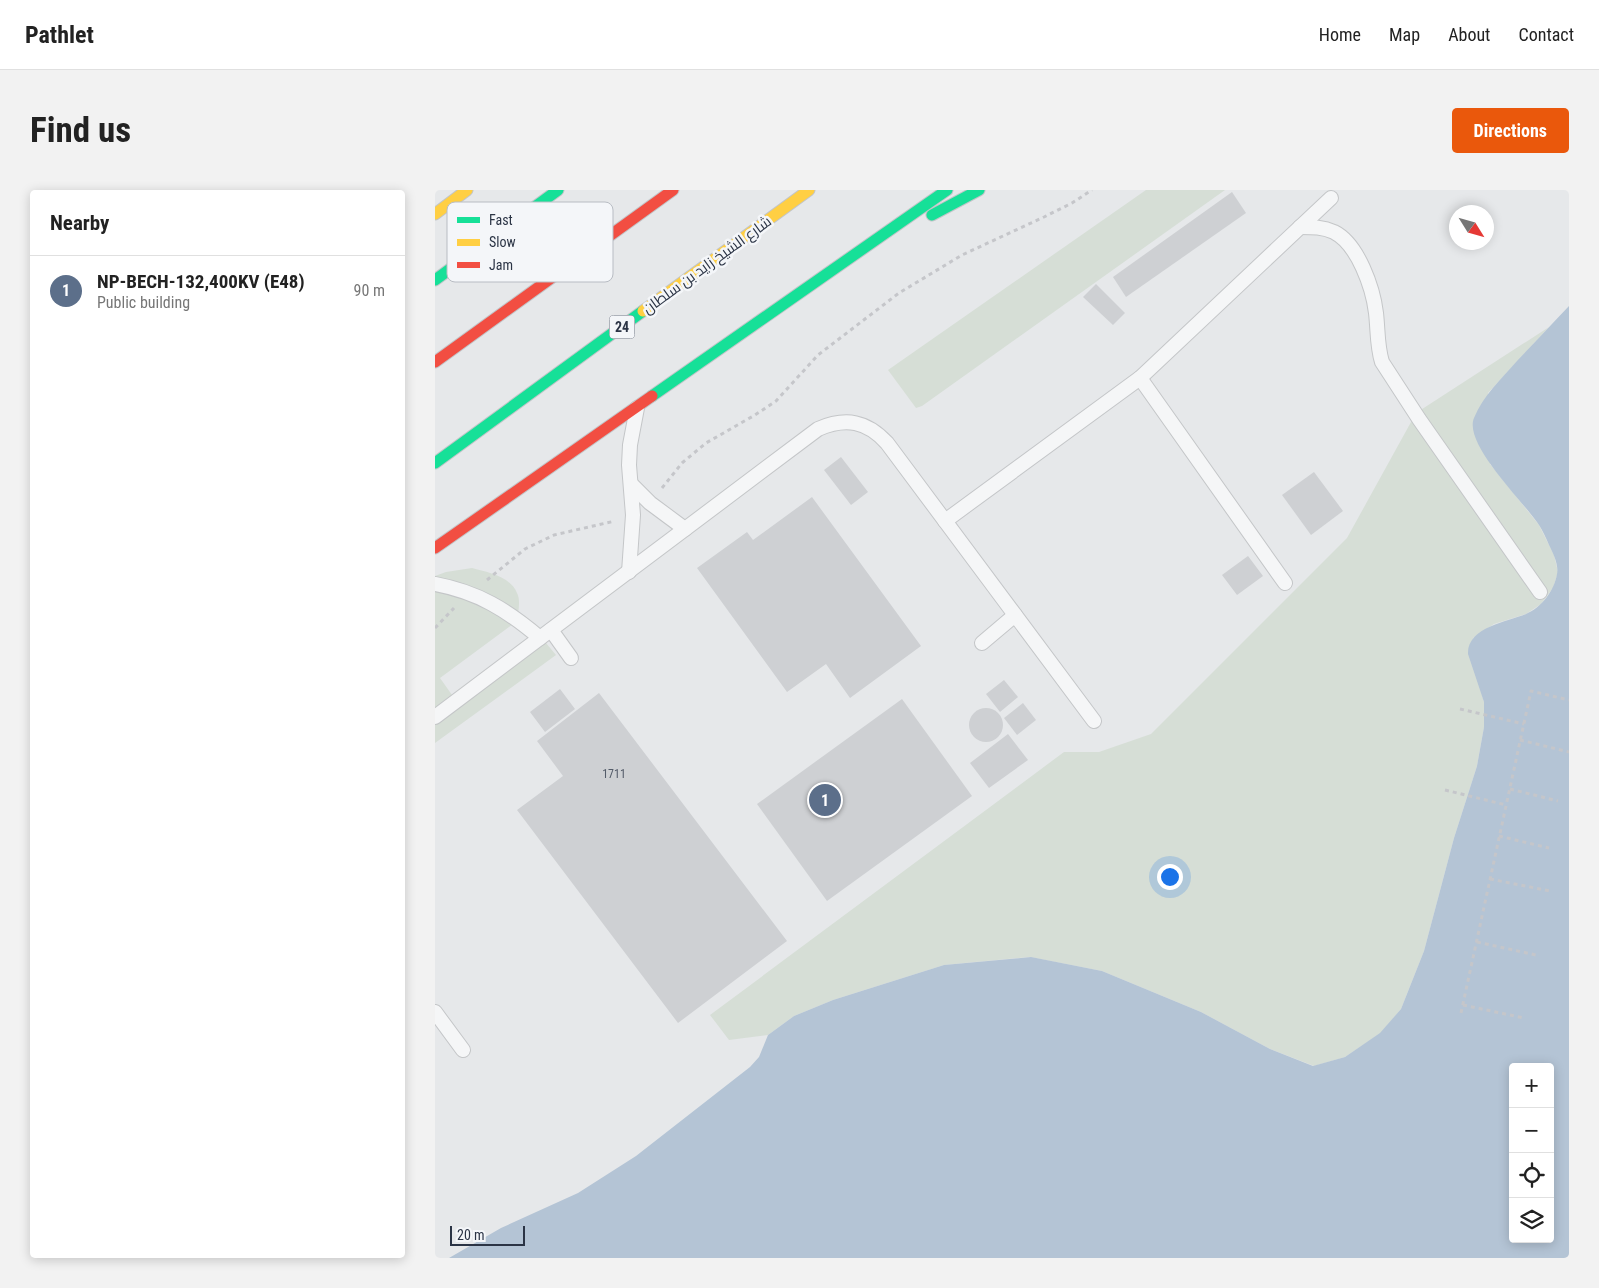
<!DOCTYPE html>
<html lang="en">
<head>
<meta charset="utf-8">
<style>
	:root { --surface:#fff; --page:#f2f2f2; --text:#222; --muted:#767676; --line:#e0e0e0; --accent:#ea580c }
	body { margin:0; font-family:"Roboto Condensed",Cairo,sans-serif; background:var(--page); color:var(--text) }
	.controls { position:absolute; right:15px; bottom:15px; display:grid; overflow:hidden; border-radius:5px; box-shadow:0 2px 12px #0003 }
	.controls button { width:45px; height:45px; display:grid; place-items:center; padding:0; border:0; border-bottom:1px solid var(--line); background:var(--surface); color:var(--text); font:25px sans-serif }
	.compass { position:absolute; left:1014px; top:15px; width:45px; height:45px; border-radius:50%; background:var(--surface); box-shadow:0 2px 12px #0003; rotate:127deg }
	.scale { position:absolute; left:15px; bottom:12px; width:75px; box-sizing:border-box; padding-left:5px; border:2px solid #2b3445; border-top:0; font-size:14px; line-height:18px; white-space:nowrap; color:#2b3445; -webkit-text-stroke:4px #f4f6f9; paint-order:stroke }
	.you { position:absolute; left:734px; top:686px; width:18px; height:18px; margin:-12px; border:4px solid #fff; border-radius:50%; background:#1a73e8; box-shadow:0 0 0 8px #1a73e833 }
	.badge { display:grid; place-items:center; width:32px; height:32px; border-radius:50%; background:var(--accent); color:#fff; font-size:16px; font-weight:700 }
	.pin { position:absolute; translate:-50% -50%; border:2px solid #fff; box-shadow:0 1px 5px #0006 }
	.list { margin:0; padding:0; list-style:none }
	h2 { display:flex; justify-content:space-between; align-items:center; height:65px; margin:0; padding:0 20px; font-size:21px }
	h2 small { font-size:16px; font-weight:400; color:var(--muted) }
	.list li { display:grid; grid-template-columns:32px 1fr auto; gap:15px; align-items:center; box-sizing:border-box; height:70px; padding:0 20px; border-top:1px solid var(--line) }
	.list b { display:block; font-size:19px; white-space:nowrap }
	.list p { margin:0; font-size:16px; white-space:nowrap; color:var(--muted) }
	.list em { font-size:16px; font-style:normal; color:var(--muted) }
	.icon { flex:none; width:28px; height:28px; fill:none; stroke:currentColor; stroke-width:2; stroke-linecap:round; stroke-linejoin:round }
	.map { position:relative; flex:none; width:1134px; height:1068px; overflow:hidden; border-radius:5px }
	header { display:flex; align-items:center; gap:30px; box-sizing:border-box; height:70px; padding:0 25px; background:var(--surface); border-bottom:1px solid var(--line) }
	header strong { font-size:24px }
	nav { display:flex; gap:28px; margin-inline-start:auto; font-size:18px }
	.intro { display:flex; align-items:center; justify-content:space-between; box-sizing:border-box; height:120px; padding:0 30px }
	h1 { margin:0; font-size:35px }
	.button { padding:12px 22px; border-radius:5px; background:var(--accent); color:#fff; font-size:18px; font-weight:700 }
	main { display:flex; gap:30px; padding:0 30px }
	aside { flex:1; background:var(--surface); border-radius:5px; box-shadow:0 2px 12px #0003 }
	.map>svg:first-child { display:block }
</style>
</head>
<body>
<header>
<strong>Pathlet</strong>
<nav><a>Home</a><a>Map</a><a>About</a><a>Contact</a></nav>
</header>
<div class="intro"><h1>Find us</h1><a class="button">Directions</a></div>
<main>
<aside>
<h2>Nearby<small></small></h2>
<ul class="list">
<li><span class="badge" style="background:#5c6f8a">1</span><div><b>NP-BECH-132,400KV (E48)</b><p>Public building</p></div><em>90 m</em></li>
</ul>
</aside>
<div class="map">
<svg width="1134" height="1068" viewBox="0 0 1134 1068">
	<rect width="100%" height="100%" fill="#e6e8ea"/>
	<g fill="#d6ded6">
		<polygon points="711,0 790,0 487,216 481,218 453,180"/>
		<polygon points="1114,137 1053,203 1055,274 1104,335 1119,365 1123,382 1118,398 1106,414 1091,424 1059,434 1038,448 1044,494 1049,512 1049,537 1042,576 1019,648 989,761 966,819 946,843 910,867 879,876 835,859 766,822 667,781 595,767 509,775 398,810 359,826 333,845 294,850 275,825 629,562 664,562 716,544 912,348 981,223"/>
		<path d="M37,378C52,382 75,386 82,403C86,410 83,423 82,431L5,488L22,512L99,454L111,453L121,465L0,553V386L11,382Z"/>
	</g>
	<path fill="#b4c4d5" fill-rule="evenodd" d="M1134,116V1068H14L66,1038L143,1003L201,966L315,877L324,867L333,845L359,826L398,810L509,775L596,767L667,781L766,822L835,859L878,876L910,867L945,843L966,819L989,761L1019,648L1042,576L1049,537V512L1033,464C1032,437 1072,432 1091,424C1107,417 1119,401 1122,384C1124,375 1118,363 1114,355C1111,348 1108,341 1104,335C1090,313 1028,254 1039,228C1048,206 1066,189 1082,171C1099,153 1117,134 1134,116ZM1078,877H1115V1049H1078Z"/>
	<g fill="#ced0d3">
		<polygon points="797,2 811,23 691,107 678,87"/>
		<polygon points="661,94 690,123 678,135 648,107"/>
		<polygon points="406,267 433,302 416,315 389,280"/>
		<polygon points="879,282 908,321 876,345 847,305"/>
		<polygon points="377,307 486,456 415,508 391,474 352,502 262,378 312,342 318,350"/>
		<polygon points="813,366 828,386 802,405 787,385"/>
		<polygon points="569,490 583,507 565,522 551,504"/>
		<polygon points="125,499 140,519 110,542 95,522"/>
		<polygon points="164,503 352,751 243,833 82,620 128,586 102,551"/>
		<polygon points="467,509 537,606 392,711 322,614"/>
		<polygon points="588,513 601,530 582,545 569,528"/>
		<circle cx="551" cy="535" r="17"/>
		<polygon points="573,544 593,570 554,598 535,573"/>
	</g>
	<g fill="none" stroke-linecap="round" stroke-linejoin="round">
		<defs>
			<g id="lane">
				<path d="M865,37C878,37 888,37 899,42C923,54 938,98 941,123C943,140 942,156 947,172L984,229L1105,402"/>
				<polyline points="705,188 850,393"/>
				<polyline points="196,294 215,313 250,339"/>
				<polyline points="510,331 705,188 896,8"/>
				<polyline points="194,382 198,325 194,275 195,255 202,218"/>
				<path d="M0,394C43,402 72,420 105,448"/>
				<polyline points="116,440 136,468"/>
				<polyline points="547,453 580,425"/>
				<path d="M0,527L383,239C411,227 432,231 452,253L659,531"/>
				<polyline points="0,822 28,860"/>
			</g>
			<g id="fast">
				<polyline points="497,25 544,0"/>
				<polyline points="0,90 123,0"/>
				<polyline points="217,206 512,0"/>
				<polyline points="0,273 208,121"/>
			</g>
			<g id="slow">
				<polyline points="0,24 32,0"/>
				<polyline points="208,121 374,0"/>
			</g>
			<g id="jam">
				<polyline points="0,172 238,0"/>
				<polyline points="0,358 217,206"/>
			</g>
		</defs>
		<use href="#lane" stroke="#c4c6c8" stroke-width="16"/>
		<use href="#fast" stroke="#c2c5c8" stroke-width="13"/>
		<use href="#slow" stroke="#c2c5c8" stroke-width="13"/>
		<use href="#jam" stroke="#c2c5c8" stroke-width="13"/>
		<g stroke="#c5c6ca" stroke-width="3" stroke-dasharray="4 4" stroke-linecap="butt">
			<polyline points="227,298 247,273 271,253 320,225 341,211 383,165 464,103 527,65 609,27 637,13 657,0"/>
			<polyline points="52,390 90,359 119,345 180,331"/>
			<polyline points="0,438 19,418"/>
			<polyline points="1025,519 1089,534"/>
			<polyline points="1085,550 1134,562"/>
			<polyline points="1075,599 1123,611"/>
			<polyline points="1010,600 1071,615"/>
			<polyline points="1064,646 1114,658"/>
			<polyline points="1055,689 1115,701"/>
			<polyline points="1042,752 1101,765"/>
			<polyline points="1028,815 1089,828"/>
			<polyline points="1026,823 1096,501 1134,510"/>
		</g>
		<use href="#lane" stroke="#f5f6f7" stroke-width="14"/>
		<use href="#fast" stroke="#16e098" stroke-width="11"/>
		<use href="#slow" stroke="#ffcf43" stroke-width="11"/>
		<use href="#jam" stroke="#f24e42" stroke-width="11"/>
	</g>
	<g text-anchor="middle" stroke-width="5" stroke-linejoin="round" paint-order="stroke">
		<g font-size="12" fill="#545c69">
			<text x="179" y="588">1711</text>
		</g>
		<rect fill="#f4f6f9" stroke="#676e7b" stroke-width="1" x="174.5" y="125.5" width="25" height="23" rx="4"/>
		<g font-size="14" font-weight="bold" fill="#2b3445">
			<text x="187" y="142">24</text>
		</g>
		<g font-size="15" fill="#2b3445" stroke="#f4f6f9">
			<text transform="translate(272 75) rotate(-36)" y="5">شارع الشيخ زايد بن سلطان</text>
		</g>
	</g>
	<rect x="12" y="12" width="166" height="80" rx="8" fill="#f4f6f9" stroke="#b8bcc3" stroke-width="1"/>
	<rect x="22" y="27" width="23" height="6" fill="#16e098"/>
	<rect x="22" y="49" width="23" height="7" fill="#ffcf43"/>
	<rect x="22" y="72" width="23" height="6" fill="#f24e42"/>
	<g font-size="14" fill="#2b3445">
		<text x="54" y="35">Fast</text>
		<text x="54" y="57">Slow</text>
		<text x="54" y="80">Jam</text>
	</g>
</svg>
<div class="controls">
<button>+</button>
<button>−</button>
<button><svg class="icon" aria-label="locate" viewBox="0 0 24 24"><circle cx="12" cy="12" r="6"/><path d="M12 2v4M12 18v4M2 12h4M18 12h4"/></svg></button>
<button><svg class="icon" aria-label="layers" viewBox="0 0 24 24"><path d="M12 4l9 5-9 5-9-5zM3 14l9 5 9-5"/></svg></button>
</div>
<svg class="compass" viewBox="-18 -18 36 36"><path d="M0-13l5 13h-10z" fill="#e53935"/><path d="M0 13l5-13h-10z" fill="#767676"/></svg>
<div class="scale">20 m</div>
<div class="you"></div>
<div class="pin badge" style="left:390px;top:610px;background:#5c6f8a">1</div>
</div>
</main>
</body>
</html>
